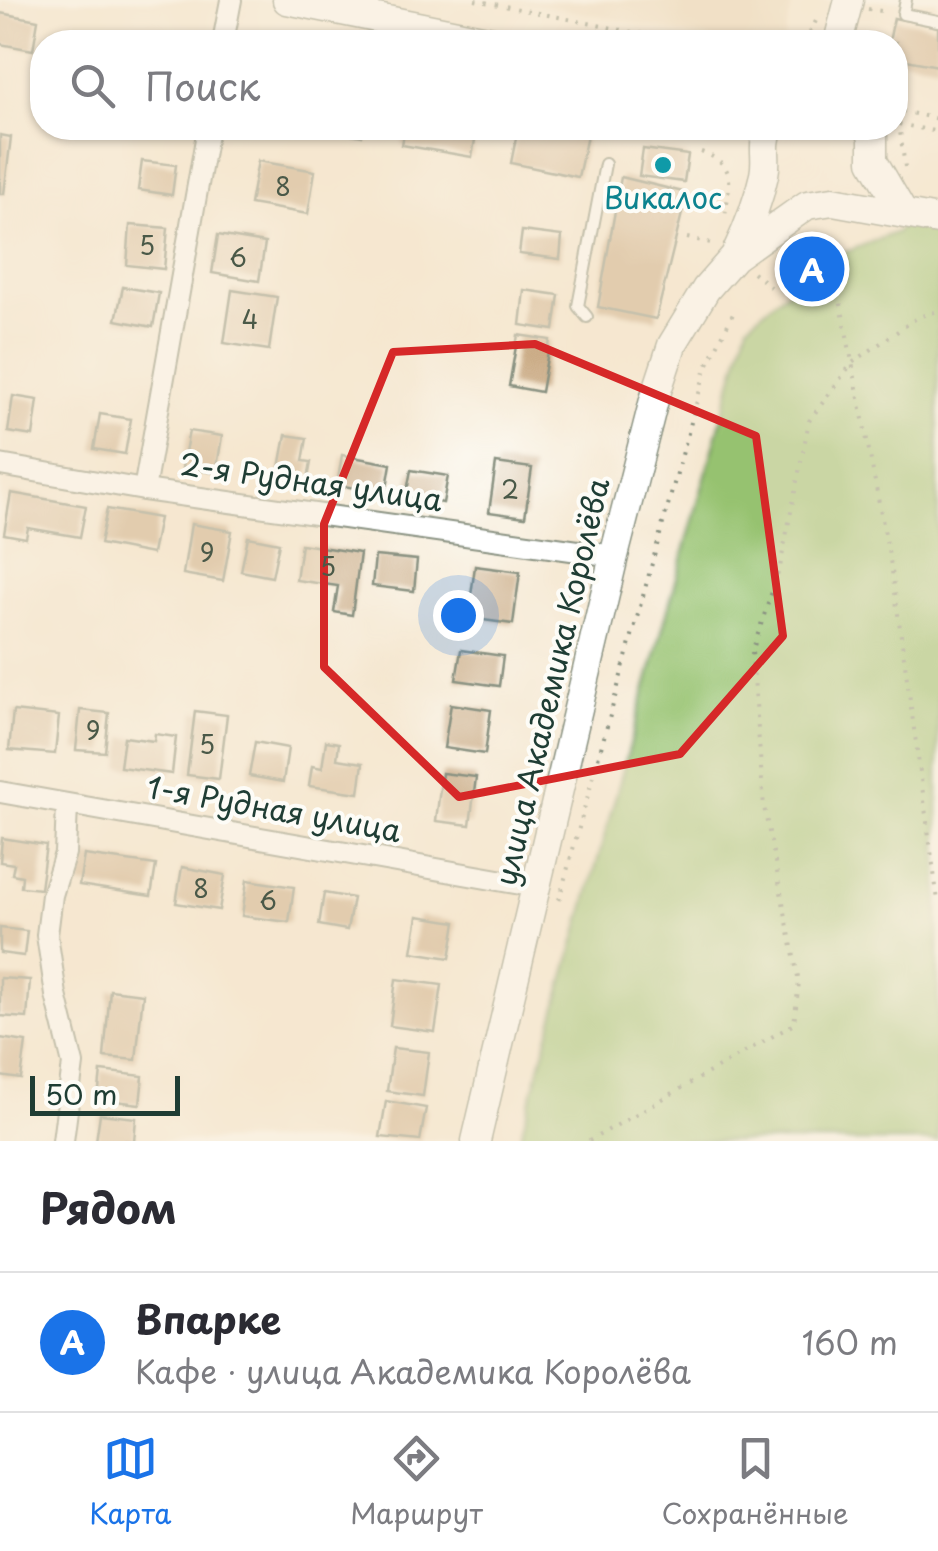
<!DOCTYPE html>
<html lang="ru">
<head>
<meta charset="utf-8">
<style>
	:root { --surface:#fff; --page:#f2f2f3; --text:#2b2b33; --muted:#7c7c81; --line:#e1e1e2; --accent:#1a73e8 }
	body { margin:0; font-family:"Playpen Sans",sans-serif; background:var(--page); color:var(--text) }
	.scale { position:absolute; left:30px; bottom:25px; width:150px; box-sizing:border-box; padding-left:10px; border:5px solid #1f3d34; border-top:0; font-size:28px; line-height:35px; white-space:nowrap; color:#1f3d34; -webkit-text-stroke:8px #fdfcf7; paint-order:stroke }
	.you { position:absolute; left:458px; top:615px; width:35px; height:35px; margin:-25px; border:8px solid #fff; border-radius:50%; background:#1a73e8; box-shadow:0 0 0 15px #1a73e833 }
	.badge { display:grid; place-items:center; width:65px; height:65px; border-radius:50%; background:var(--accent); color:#fff; font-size:32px; font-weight:700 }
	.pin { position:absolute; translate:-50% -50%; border:5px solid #fff; box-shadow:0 2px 10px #0006 }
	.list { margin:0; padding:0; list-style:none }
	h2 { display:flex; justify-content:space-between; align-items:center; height:130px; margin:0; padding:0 40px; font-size:42px }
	h2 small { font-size:32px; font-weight:400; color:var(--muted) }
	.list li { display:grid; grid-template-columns:65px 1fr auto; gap:30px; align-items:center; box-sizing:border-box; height:140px; padding:0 40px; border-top:2px solid var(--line) }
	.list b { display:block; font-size:38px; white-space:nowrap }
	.list p { margin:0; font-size:32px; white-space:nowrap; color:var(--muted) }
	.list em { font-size:32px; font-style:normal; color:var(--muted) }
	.icon { flex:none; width:55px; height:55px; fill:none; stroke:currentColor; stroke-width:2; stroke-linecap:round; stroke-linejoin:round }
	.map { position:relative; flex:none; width:938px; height:1141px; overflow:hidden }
	.search { position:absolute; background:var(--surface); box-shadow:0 2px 8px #0004; left:30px; right:30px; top:30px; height:110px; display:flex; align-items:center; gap:25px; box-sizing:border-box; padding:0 35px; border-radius:40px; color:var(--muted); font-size:38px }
	.sheet { height:270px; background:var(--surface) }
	nav { display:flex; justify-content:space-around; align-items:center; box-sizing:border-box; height:140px; border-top:2px solid var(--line); background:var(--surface); font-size:28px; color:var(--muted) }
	nav a { display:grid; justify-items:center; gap:5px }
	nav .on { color:var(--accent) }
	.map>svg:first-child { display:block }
</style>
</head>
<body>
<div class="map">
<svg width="938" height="1141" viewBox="0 0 938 1141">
	<rect width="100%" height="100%" fill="#fdfcf7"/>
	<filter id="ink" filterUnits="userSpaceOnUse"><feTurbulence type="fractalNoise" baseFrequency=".01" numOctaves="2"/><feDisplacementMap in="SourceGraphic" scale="20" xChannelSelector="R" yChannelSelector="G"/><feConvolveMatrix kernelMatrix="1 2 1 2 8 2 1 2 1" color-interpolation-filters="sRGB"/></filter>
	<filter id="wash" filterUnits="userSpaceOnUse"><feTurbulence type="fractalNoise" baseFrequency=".0048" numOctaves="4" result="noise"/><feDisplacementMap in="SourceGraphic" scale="40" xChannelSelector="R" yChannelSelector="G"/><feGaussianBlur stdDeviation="2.25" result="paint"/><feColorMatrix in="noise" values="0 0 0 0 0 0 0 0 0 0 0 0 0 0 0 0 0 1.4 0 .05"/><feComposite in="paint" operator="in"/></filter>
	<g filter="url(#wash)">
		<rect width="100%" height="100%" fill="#f5e7d0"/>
		<polygon fill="#ebd8ba" points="518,0 793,0 784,42 722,42"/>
		<polygon fill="#96c26f" stroke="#5a8052" stroke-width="2.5" points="910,213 938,220 938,1141 519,1141 748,324 820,262 897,232"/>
		<g id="blocks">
			<g fill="#cbac86">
				<polygon points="0,13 38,20 33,50 0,44"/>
				<polygon points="894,18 938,27 938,66 896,58 896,42 889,42"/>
				<polygon points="96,32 139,41 139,42 94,42"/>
				<polygon points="320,128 363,128 362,136"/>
				<polygon points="405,128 477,128 472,157 402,145"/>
				<polygon points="518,128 588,131 578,177 511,163"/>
				<polygon points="0,135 11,137 4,194 0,194"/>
				<polygon points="643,149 688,155 684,182 639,176"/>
				<polygon points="142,161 176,165 172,195 138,190"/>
				<polygon points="258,161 315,171 308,214 250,204"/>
				<polygon points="621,177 687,193 656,319 598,307"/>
				<polygon points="130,225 168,228 164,269 127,265"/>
				<polygon points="522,231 562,236 560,259 519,254"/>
				<polygon points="218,235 265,243 259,281 212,273"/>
				<polygon points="123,287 159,293 153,327 116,320"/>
				<polygon points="232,290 277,297 269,350 224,343"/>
				<polygon points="524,290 559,295 554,330 520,325"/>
				<polygon points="518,335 550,340 541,392 509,386"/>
				<polygon points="13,396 38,400 33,436 8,432"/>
				<polygon points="100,414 131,419 125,454 94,449"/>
				<polygon points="189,431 222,436 216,473 182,468"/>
				<polygon points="286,435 307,438 303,461 311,462 307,484 278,479"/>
				<polygon points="342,455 391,464 386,493 337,485"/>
				<polygon points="496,463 532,468 525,517 489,512"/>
				<polygon points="411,470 448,476 443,503 406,496"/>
				<polygon points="11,493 86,506 80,537 28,528 26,538 4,534"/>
				<polygon points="107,509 159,518 152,554 100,544"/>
				<polygon points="191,524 232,531 223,581 183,574"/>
				<polygon points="248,537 279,543 272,577 241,571"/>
				<polygon points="301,544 360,553 352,615 334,612 338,586 296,580"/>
				<polygon points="375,556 417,560 414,591 372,586"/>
				<polygon points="475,566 520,572 513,624 468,618"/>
				<polygon points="461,650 503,656 499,686 456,680"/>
				<polygon points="451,704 491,710 485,754 444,748"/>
				<polygon points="80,710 109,713 105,752 76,750"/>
				<polygon points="13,711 59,716 55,754 9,750"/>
				<polygon points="195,711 227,715 219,779 187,775"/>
				<polygon points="155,734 176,737 172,774 120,767 124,737 154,741"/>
				<polygon points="326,741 339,743 337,759 363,763 359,793 309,786 312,766 322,768"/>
				<polygon points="255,742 288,748 283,782 249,776"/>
				<polygon points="442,773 476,777 470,825 436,821"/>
				<polygon points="2,838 46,845 40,889 21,887 22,876 12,874 14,864 0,862"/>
				<polygon points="84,855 156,865 151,896 79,885"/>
				<polygon points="182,867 225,875 219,910 176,903"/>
				<polygon points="247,880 294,887 289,922 242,916"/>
				<polygon points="324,893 353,898 347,930 319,925"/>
				<polygon points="418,916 456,922 450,958 412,952"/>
				<polygon points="0,928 27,931 24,956 0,953"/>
				<polygon points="0,978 30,980 27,1018 0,1016"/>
				<polygon points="396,979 442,985 435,1032 390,1026"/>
				<polygon points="110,990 143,994 136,1060 104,1057"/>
				<polygon points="0,1038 26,1042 21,1079 0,1076"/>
				<polygon points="393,1048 429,1052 423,1096 387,1091"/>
				<polygon points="101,1071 143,1076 140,1104 98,1099"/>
				<polygon points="386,1101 426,1108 420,1141 380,1137"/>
				<polygon points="100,1114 136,1118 134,1141 96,1141"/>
			</g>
		</g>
	</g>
	<g filter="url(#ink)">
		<use href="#blocks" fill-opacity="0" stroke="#8a9282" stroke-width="2.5"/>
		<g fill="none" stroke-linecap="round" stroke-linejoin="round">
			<defs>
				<g id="lane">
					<polyline points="906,0 903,14 938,21"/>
					<polyline points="587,317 578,306 605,164"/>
				</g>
				<g id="street">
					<polyline points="223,42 231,0"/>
					<polyline points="0,465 144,490 614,556"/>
					<polyline points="144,490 208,128"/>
					<polyline points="0,792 538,887"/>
					<polyline points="63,1141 73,1064 56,995 47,935 52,895 65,853 67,806"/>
				</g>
				<g id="secondary">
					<polyline points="287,0 497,42"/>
					<polyline points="838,42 849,0"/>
					<polyline points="869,128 873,137 873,161 902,211"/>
					<path d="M737,251C749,226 758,202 764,175C768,157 761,147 769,128"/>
					<polyline points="476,1141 614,556 654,400 672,345 706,289 734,257 807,205 833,201 938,220"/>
				</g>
			</defs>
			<use href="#lane" stroke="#8a9282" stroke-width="14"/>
			<use href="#street" stroke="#8a9282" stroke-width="24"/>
			<use href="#secondary" stroke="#8a9282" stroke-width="31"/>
			<g stroke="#8a9282" stroke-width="4" stroke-dasharray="2.5 8" stroke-linecap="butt">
				<polyline points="475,0 681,42"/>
				<polyline points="868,9 888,12"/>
				<polyline points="805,42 818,17"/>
				<polyline points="899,124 938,132"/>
				<path d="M701,152C739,165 729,184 725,217"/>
				<polyline points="905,167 897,110 938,119"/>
				<polyline points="687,238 716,244"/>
				<polyline points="831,252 892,571 938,901"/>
				<polyline points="753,272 772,288"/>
				<polyline points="559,900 706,368 734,312"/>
				<polyline points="589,1141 794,1024 799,982 764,807 752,652 780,567 809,421 852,363 918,317 938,311"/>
			</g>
			<use href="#lane" stroke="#fff" stroke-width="10"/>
			<use href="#street" stroke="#fff" stroke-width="20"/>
			<use href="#secondary" stroke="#fff" stroke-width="28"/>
		</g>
	</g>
	<path d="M0 0H938V1141H0ZM535,344L756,436L783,636L680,754L459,797L324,667V524L393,352Z" fill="#f5e7d0" fill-opacity=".55" fill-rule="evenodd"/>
	<path fill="none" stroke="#d62828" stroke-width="8" stroke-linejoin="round" d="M535,344L756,436L783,636L680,754L459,797L324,667V524L393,352Z"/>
	<circle fill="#0f9aa8" stroke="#fdfcf7" stroke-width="4" cx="663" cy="165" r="10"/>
	<g text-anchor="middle" stroke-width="8" stroke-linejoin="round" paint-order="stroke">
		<g font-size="25" fill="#4a5948">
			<text x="283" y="196">8</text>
			<text x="147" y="255">5</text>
			<text x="238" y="267">6</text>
			<text x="250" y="329">4</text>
			<text x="510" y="499">2</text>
			<text x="207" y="562">9</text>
			<text x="328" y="576">5</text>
			<text x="93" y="740">9</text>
			<text x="207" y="754">5</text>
			<text x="201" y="898">8</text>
			<text x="268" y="910">6</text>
		</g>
		<g font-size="30" fill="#0d838f" stroke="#fdfcf7">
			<text x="663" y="209">Викалос</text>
		</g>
		<g font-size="30" fill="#1f3d34" stroke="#fdfcf7">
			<text transform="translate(311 483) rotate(8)" y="10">2-я Рудная улица</text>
			<text transform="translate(553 682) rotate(-77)" y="10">улица Академика Королёва</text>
			<text transform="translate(274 810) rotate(10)" y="10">1-я Рудная улица</text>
		</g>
	</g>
</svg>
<div class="scale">50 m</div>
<div class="you"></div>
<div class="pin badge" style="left:812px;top:269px">A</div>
<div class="search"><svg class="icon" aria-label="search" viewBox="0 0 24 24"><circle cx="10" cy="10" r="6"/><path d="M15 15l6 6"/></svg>Поиск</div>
</div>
<section class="sheet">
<h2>Рядом<small></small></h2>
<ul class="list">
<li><span class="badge">A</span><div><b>Впарке</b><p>Кафе · улица Академика Королёва</p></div><em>160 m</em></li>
</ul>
</section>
<nav>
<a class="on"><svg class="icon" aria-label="map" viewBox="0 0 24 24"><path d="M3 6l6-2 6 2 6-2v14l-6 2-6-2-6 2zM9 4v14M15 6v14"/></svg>Карта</a>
<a><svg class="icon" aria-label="directions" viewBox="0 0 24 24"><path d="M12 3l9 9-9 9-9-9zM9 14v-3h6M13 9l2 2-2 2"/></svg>Маршрут</a>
<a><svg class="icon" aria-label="saved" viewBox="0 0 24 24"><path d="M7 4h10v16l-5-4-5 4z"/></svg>Сохранённые</a>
</nav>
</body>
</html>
